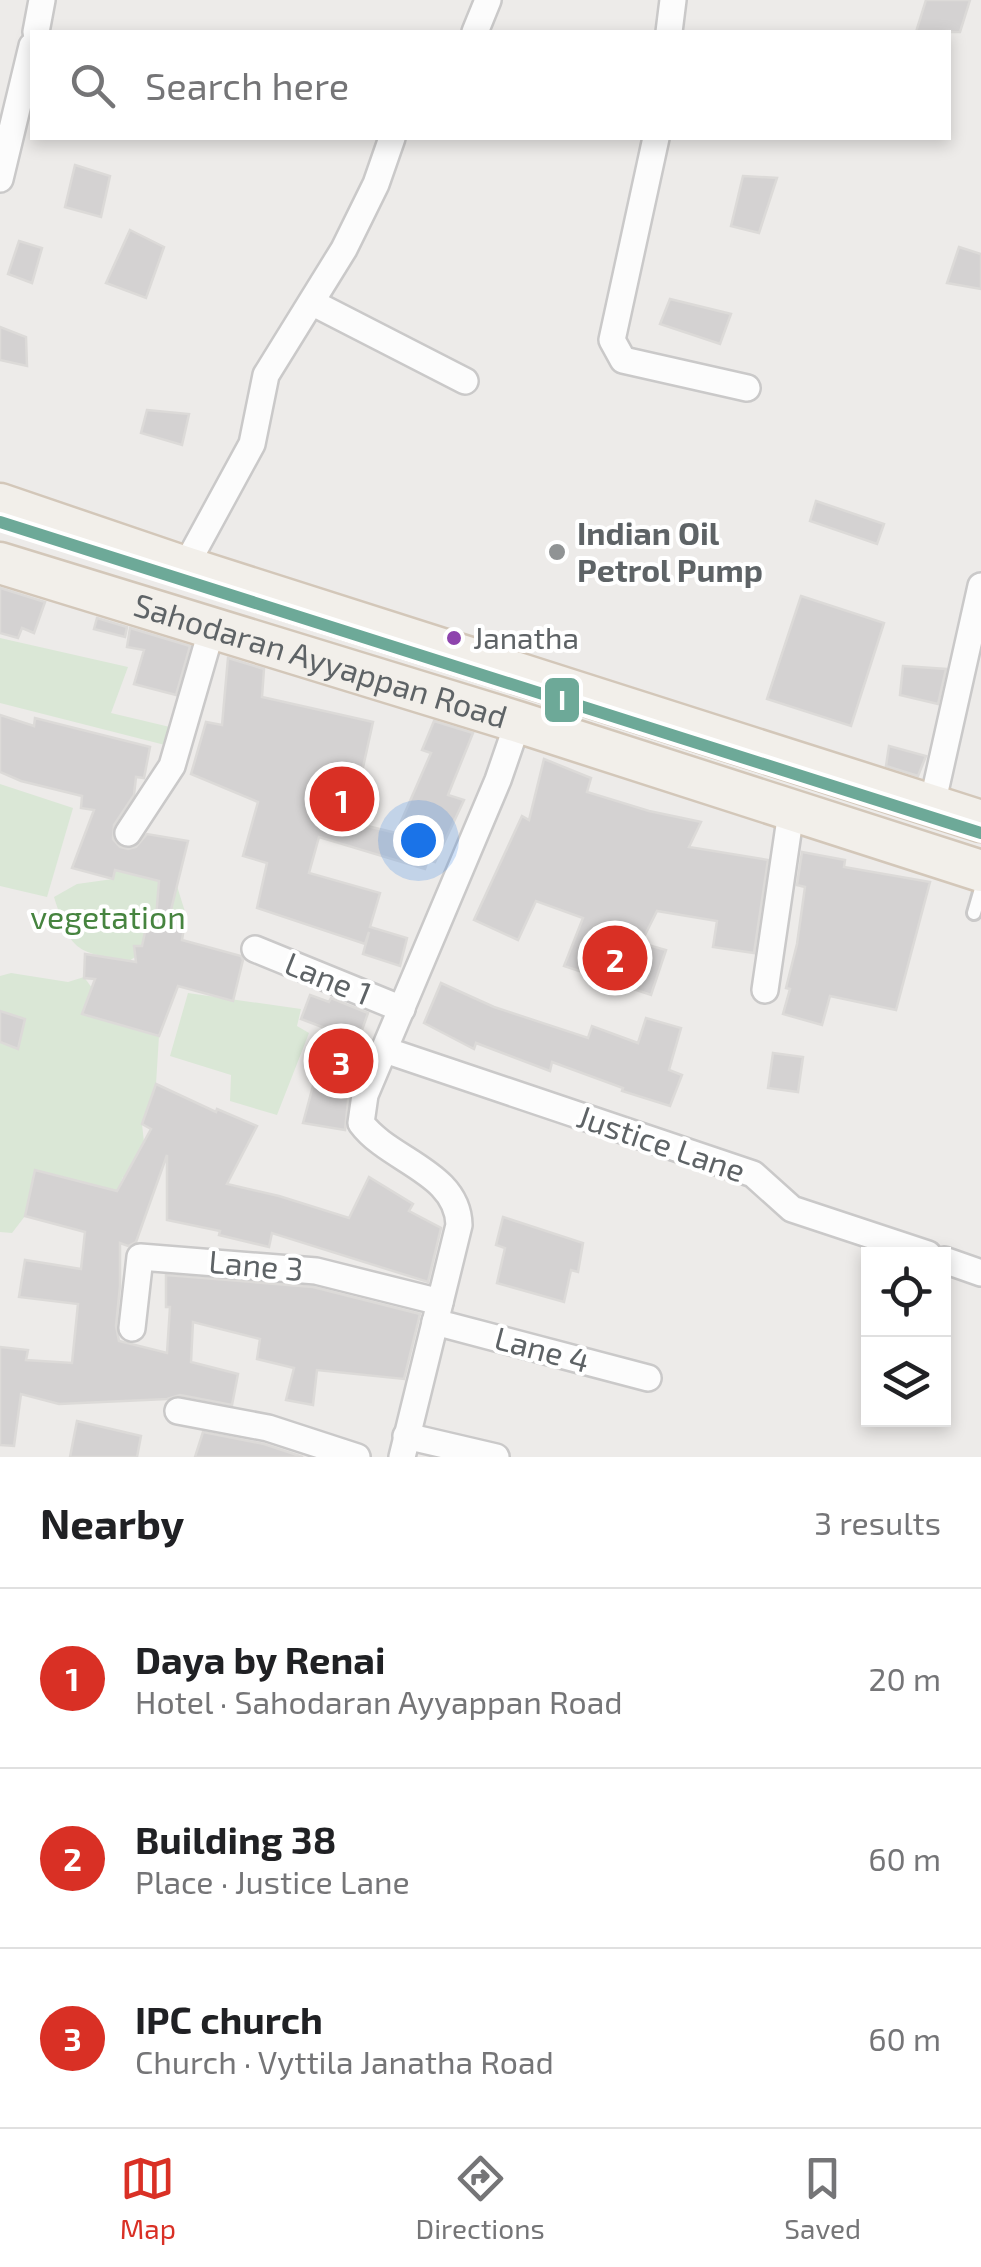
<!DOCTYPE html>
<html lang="en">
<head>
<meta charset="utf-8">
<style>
	:root { --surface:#fff; --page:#f6f6f6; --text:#202124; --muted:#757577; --line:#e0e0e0; --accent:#d93025 }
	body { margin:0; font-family:"Exo 2",sans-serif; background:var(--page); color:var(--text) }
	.controls { position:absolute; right:30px; bottom:30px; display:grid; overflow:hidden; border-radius:0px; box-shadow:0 5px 15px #0003 }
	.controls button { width:90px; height:90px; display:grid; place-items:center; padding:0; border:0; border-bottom:2px solid var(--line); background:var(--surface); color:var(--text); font:50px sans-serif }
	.you { position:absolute; left:418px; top:840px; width:35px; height:35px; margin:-25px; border:8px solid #fff; border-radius:50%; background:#1a73e8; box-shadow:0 0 0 15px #1a73e833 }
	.badge { display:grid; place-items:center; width:65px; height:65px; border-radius:50%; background:var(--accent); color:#fff; font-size:32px; font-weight:700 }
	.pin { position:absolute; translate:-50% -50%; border:5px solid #fff; box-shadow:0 2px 10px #0006 }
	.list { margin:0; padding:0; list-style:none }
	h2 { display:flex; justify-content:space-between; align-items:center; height:130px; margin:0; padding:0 40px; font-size:42px }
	h2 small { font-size:32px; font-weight:400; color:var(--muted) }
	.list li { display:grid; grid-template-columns:65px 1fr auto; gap:30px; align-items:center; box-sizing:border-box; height:180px; padding:0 40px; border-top:2px solid var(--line) }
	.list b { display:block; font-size:38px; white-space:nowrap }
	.list p { margin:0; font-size:32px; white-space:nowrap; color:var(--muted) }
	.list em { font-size:32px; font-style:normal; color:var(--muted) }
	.icon { flex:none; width:55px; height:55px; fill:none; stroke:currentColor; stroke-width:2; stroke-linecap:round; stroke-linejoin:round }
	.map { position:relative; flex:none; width:981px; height:1457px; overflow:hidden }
	.search { position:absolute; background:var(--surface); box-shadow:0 5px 15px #0003; left:30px; right:30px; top:30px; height:110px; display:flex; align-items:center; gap:25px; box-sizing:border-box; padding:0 35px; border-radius:0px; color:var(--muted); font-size:38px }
	.sheet { height:670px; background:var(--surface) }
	nav { display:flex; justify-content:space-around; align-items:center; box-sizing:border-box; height:140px; border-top:2px solid var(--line); background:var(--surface); font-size:28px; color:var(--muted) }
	nav a { display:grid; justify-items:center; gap:5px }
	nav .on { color:var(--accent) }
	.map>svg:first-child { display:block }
</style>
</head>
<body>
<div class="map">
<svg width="981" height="1457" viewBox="0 0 981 1457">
	<rect width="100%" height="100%" fill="#edebe9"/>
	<g fill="#dae7d6">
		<polygon points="0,638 128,667 111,713 170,727 165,745 0,703"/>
		<polygon points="0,784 73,808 47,897 0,886"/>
		<path d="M151,834L142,876L177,886L186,915L157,913L155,930L145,932L142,946H134L135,957L129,961C74,952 71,951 54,897L77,884L113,879L119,839Z"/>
		<polygon points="11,973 68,982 84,977 92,988 83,1014 159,1036 156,1084 142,1124 148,1179 123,1177 98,1237 91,1230 106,1188 83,1182 68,1220 59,1225 70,1178 36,1171 25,1216 12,1233 0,1232 0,1042 18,1048 25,1020 0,1011 0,976"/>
		<polygon points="188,993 301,1009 297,1026 309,1033 277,1115 230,1101 231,1075 170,1056"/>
	</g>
	<g fill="#d4d2d2" stroke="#dcdad8" stroke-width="2.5">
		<polygon points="926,0 970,0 960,32 916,32"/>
		<polygon points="75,165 110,176 101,217 65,207"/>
		<polygon points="743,176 777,178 759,233 731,226"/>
		<polygon points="130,230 164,247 146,298 106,283"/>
		<polygon points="19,241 42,248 32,283 8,274"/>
		<polygon points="959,247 981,254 981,289 947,283"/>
		<polygon points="670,299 731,314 720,344 660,324"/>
		<polygon points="0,327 26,337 27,366 0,360"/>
		<polygon points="147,410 189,414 182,445 141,433"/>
		<polygon points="816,501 884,524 877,544 810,521"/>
		<polygon points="0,588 45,602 34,633 22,628 18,638 0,633"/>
		<polygon points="801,596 884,623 851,726 767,699"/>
		<polygon points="97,618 127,627 125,637 94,629"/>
		<polygon points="130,628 190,646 176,695 134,684 144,650 127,647"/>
		<polygon points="228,658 264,669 262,697 373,722 351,822 396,833 431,753 422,750 434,721 473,733 448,795 464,800 435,862 428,860 425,869 319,837 309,873 380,893 370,927 407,938 400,966 363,954 369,932 365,944 257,908 267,863 243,856 258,802 191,774 206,722 222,725"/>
		<polygon points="903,666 946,669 938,704 900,695"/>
		<polygon points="0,715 34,726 35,718 150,747 144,778 136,777 134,795 114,825 113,839 120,847 128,849 136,847 147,834 188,841 170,914 186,915 182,940 241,956 243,960 233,1001 178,986 159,1036 82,1014 95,979 84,978 85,954 136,962 134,946 142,946 145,932 155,930 159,881 115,870 113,879 72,868 94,810 81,808 82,796 21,781 0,772"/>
		<polygon points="889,746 926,756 918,776 886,766"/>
		<polygon points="544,759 591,778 587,792 649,811 701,822 689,847 768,860 754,953 713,947 717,921 657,911 641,943 666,950 651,995 564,966 583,918 536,901 518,940 474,920 522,816 529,820"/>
		<polygon points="802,852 845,860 844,867 930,882 896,1010 830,996 822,1025 783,1014 790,989 786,988 797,944 805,887 797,885"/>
		<polygon points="441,983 494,1007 588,1038 592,1026 638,1043 646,1018 681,1028 669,1070 682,1075 670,1106 622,1091 623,1088 552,1062 550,1071 476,1043 474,1049 424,1023"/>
		<polygon points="310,995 329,1002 331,998 368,1013 356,1047 366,1051 349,1092 345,1130 303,1123 317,1071 313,1070 330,1030 301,1019"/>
		<polygon points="0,1011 25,1019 18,1049 0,1042"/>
		<polygon points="773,1053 803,1057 798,1092 768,1088"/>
		<polygon points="156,1084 216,1112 217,1109 257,1126 227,1184 279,1196 349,1218 369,1177 413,1204 409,1211 441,1228 428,1282 272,1233 269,1247 219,1235 220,1231 167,1220 167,1155 136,1242 128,1246 120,1243 120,1286 116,1326 119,1341 167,1353 170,1307 166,1307 166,1275 313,1287 420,1314 404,1379 317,1370 313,1405 286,1400 294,1368 257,1359 260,1339 193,1322 191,1362 238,1374 232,1405 180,1395 167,1399 59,1404 21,1394 14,1446 0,1445 0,1347 28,1350 26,1360 72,1363 78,1304 19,1297 25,1260 81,1269 85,1232 25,1216 35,1170 117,1191 151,1129 142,1124"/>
		<polygon points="503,1217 583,1243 578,1272 571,1270 564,1302 497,1283 505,1248 496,1245"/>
		<polygon points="77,1421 141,1436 137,1457 70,1457"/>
		<polygon points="203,1432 264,1444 303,1457 195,1457"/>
	</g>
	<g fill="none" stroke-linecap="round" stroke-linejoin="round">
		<defs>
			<polyline id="service" points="974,913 981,889"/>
			<g id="minor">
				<polyline points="36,32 42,0"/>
				<polyline points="475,32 488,0"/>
				<polyline points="669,32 673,0"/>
				<polyline points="656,138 612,340 623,360 747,388"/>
				<polyline points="0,179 32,46"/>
				<polyline points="313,303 465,381"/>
				<polyline points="185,567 252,444 266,375 344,249 376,184 392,138"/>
				<polyline points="932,805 981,586"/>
				<polyline points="128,833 172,766 212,628"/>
				<polyline points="255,949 402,1009"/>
				<polyline points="765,990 791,812"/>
				<polyline points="385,1050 753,1174 792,1209 928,1254"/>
				<polyline points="944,1260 981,1273"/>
				<polyline points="435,1322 648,1378"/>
				<polyline points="132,1328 140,1257 316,1271 440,1302"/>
				<polyline points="178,1411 268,1428 357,1457"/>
				<polyline points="406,1436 496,1457"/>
				<path d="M402,1457L459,1225C458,1172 389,1161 361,1123L365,1095L498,780L518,722"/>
			</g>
			<g id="primary">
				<polyline points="0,504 185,567 981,821"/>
				<path id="s1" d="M0,563L518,722L981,871"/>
			</g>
		</defs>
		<use href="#service" stroke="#cac9c9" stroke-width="18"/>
		<use href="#minor" stroke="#cac9c9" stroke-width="30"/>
		<use href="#primary" stroke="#d3c7b9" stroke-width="45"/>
		<use href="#service" stroke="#fcfcfc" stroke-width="12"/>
		<use href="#minor" stroke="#fcfcfc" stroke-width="25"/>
		<use href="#primary" stroke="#f2efea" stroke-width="40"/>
		<defs>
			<polyline id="metro-1" points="0,522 981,833"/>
		</defs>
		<use href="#metro-1" stroke="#fff" stroke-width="20"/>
		<use href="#metro-1" stroke="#6da998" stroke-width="12"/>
	</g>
	<circle fill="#909394" stroke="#fff" stroke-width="4" cx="557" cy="552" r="10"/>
	<circle fill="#8e44ad" stroke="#fff" stroke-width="4" cx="454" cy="638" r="9"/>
	<g text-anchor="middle" stroke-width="8" stroke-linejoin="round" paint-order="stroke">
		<g font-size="30" fill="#5e6366" stroke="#fff" text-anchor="start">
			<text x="473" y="649">Janatha</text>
		</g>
		<g font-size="32" font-weight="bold" fill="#5e6366" stroke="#fff" text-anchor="start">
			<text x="577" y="545">Indian Oil<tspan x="577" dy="37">Petrol Pump</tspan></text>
		</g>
		<g font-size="32" fill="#5e6366" stroke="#fff">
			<text dy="11" stroke="none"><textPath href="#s1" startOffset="335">Sahodaran Ayyappan Road</textPath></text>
			<text transform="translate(328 979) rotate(22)" y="11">Lane 1</text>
			<text transform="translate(661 1144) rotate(19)" y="11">Justice Lane</text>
			<text transform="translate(256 1266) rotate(5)" y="11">Lane 3</text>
			<text transform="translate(542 1350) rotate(15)" y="11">Lane 4</text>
		</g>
		<g font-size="32" fill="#46843f" stroke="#fff">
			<text x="108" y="929">vegetation</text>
		</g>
	</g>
	<rect stroke="#fff" stroke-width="4" x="543" y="676" width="38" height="48" rx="10" fill="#6da998"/>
	<g font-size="28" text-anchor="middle" font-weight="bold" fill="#fff">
		<text x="562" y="710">I</text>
	</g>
</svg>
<div class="controls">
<button><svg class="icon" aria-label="locate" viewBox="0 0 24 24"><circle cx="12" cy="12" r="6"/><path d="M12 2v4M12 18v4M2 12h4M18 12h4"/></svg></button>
<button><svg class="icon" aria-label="layers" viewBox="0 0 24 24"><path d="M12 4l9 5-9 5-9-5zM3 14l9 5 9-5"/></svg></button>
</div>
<div class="you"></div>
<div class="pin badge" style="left:342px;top:799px">1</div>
<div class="pin badge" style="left:615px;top:958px">2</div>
<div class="pin badge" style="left:341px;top:1061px">3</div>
<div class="search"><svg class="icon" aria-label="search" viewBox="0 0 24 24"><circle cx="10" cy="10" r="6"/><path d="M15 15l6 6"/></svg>Search here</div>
</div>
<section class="sheet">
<h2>Nearby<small>3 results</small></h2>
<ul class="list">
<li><span class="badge">1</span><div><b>Daya by Renai</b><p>Hotel · Sahodaran Ayyappan Road</p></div><em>20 m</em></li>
<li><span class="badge">2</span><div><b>Building 38</b><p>Place · Justice Lane</p></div><em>60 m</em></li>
<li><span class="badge">3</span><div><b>IPC church</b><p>Church · Vyttila Janatha Road</p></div><em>60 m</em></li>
</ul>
</section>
<nav>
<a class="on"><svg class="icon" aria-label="map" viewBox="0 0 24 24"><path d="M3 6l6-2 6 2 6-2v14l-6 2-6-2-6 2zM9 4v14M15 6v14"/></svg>Map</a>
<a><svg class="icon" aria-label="directions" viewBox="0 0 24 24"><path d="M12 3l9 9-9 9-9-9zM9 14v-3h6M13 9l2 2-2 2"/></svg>Directions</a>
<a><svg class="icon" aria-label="saved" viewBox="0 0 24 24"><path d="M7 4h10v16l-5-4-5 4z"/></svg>Saved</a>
</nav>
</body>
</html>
